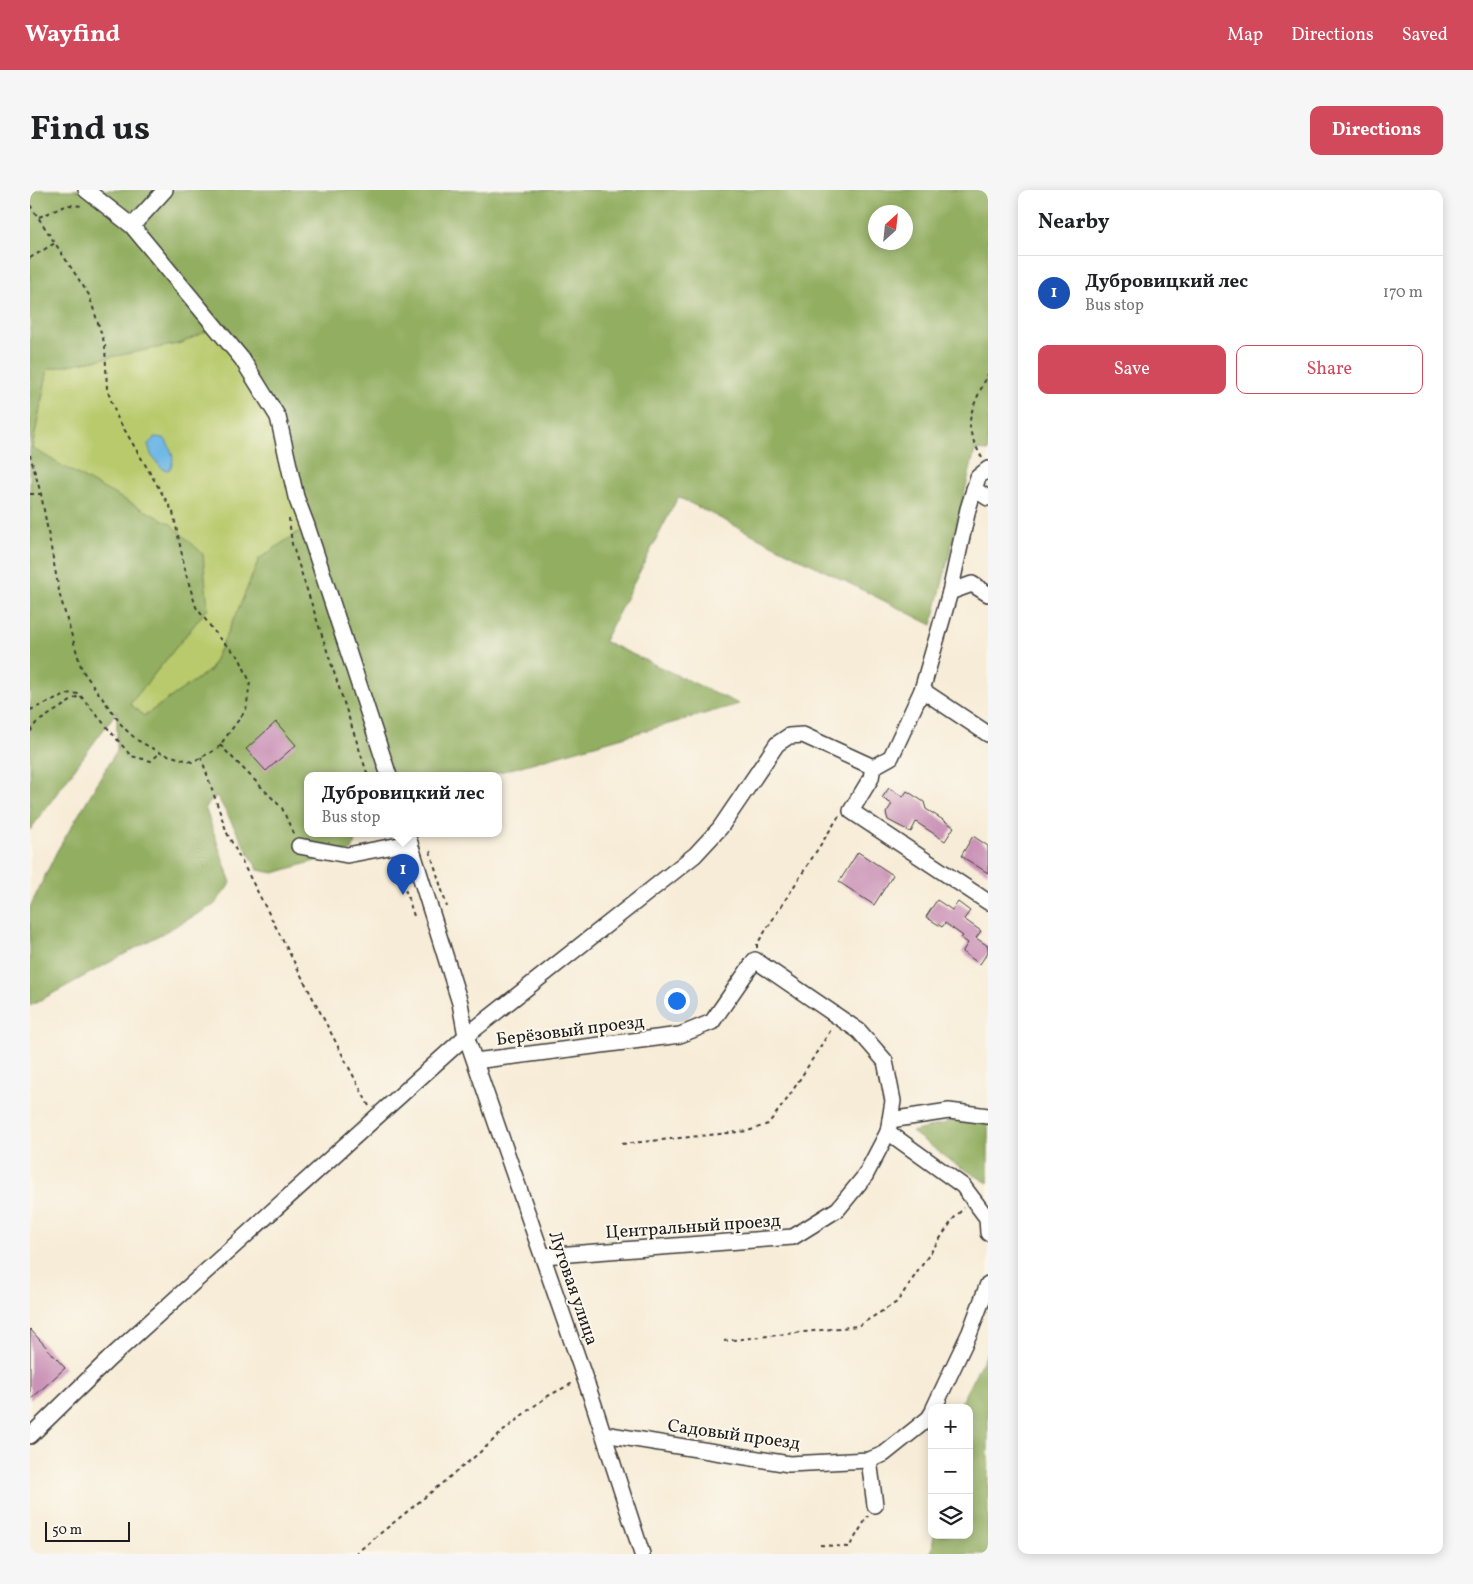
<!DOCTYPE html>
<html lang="en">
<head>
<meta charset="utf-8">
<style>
	:root { --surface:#fff; --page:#f6f6f6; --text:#202124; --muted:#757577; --line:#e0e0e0; --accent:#d1495b }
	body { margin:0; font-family:Vollkorn,serif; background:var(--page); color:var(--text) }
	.controls { position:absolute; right:15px; bottom:15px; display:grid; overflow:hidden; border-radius:10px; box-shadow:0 2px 12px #0003 }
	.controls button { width:45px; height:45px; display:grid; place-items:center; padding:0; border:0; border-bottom:1px solid var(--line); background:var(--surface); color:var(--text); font:25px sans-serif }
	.compass { position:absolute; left:838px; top:15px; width:45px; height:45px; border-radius:50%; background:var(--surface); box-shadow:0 2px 12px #0003; rotate:27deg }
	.scale { position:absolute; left:15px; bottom:12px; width:85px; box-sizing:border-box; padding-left:5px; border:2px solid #1c1c1c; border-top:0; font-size:14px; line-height:18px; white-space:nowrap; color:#1c1c1c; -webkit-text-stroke:4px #fbf7ec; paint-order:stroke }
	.you { position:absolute; left:646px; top:810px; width:18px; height:18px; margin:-12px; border:4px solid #fff; border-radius:50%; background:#1a73e8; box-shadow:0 0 0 8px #1a73e833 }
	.badge { display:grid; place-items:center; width:32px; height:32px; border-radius:50%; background:var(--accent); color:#fff; font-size:16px; font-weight:700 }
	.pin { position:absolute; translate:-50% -41px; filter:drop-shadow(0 1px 2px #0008) }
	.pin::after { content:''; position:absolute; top:26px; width:18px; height:15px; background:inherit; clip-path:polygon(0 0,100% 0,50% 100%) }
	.popup { position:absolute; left:274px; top:582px; width:198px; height:65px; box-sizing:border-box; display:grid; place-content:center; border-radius:10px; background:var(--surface); filter:drop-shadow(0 1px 4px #0005); font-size:16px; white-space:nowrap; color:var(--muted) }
	.popup b { font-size:19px; color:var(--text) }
	.popup::after { content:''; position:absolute; left:50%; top:100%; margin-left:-10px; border:10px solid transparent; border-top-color:var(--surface) }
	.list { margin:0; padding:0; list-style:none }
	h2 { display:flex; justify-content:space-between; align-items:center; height:65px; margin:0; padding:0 20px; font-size:21px }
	h2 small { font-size:16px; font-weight:400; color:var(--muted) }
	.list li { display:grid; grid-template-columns:32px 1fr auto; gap:15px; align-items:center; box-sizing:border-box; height:75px; padding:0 20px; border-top:1px solid var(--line) }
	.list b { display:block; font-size:19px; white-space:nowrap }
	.list p { margin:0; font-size:16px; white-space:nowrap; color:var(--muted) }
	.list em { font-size:16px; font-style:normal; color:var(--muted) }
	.actions { display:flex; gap:10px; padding:15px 20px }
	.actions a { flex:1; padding:11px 0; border:1px solid var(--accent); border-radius:10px; text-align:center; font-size:18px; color:var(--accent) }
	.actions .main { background:var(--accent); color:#fff }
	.icon { flex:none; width:28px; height:28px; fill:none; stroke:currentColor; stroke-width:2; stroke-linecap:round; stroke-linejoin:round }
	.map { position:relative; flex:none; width:958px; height:1364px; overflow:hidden; border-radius:10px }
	header { display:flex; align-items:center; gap:30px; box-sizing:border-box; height:70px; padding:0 25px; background:var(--accent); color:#fff }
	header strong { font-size:24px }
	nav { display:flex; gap:28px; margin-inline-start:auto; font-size:18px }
	.intro { display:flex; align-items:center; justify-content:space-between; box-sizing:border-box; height:120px; padding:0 30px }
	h1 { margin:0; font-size:35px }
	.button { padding:12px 22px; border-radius:10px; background:var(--accent); color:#fff; font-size:18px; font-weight:700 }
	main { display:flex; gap:30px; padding:0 30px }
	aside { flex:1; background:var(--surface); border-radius:10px; box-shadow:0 2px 12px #0003 }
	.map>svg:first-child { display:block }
</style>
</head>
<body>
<header>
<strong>Wayfind</strong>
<nav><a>Map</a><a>Directions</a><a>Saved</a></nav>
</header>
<div class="intro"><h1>Find us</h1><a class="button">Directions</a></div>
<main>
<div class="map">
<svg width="958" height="1364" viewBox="0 0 958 1364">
	<rect width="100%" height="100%" fill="#fbf7ec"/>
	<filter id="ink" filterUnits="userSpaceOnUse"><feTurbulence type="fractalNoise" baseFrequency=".02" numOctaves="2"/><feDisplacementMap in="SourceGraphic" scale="10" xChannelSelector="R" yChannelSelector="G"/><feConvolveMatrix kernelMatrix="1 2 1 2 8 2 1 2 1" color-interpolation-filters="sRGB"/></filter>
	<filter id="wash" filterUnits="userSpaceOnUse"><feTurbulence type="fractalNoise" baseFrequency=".0096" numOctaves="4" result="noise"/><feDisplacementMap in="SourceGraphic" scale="20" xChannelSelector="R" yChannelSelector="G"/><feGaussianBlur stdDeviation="1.12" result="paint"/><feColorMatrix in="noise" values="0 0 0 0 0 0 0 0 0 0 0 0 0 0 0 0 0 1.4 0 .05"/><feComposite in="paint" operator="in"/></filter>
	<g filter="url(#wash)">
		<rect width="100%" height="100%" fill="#f7ecd7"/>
		<polygon fill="#b9ca6d" stroke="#6a7344" points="185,137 248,227 277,336 229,369 209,418 180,480 114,526 100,514 178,418 59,291 2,259 18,179 151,153"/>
		<g fill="#92ae60" stroke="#57653e" fill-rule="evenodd">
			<path d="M0,0H958V261L945,260L902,435L648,307L574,451L709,514L456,586H278V644H329L322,660L244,683L228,680L187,606L175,617L201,693L184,715L0,816V717L27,661L87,560V521L0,640ZM846,22H876V52H846ZM185,137L248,227L277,336L229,369L209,418L180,480L114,526L100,514L178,418L173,364L141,334L59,291L2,258L18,179L152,153Z"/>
			<polygon points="942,926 958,931 958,993 924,973 882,942"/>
			<polygon points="958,1160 958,1364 901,1364 904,1345 939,1345 939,1218 928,1218"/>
		</g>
		<path fill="#6cb6e5" stroke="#446980" d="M125,247L134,248C141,258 147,269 139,280L132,279L121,265L118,254Z"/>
		<g id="blocks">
			<g fill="#ca93b7">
				<polygon points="246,532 266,555 236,581 216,559"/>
				<polygon points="859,598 873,607 877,601 894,612 896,619 924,637 915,651 886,632 881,642 858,630 856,623 862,614 852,608"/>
				<polygon points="943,646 958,656 958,683 931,666"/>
				<polygon points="828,662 863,685 844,715 809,692"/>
				<polygon points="907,710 922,720 928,712 940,721 934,729 951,741 946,748 958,756 958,762 950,774 932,762 938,753 931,748 933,746 915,733 912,737 896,727"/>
				<polygon points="0,1139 35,1178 0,1210"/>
			</g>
		</g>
	</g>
	<g filter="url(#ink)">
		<use href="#blocks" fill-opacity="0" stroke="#3d3b38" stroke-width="1"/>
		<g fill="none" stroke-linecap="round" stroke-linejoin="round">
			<defs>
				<g id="minor">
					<polyline points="56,0 102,36 212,169 248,227 266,307 277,336 359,586"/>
					<polyline points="102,36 135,0"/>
					<polyline points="944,299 958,308"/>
					<polyline points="920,402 942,394 958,404"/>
					<polyline points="892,500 958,544"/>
					<polyline points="843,577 841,588 821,621 958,712"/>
					<polyline points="377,644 430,813 436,846 563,1212 612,1364"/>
					<polyline points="269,656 317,665 380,653"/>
					<polyline points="445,871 650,845 682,832 725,770 829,841 855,871 863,911 858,942 835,986 808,1019 763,1047 513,1066"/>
					<polyline points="860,930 919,921 958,926"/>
					<polyline points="858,942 933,996 957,1028 958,1043"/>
					<polyline points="904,1218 940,1142 958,1094"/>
					<polyline points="574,1244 759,1274 839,1270 854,1264 899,1228 902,1223"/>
					<polyline points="0,1246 79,1169 436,846 665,665 690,638 747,554 759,546 773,545 843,577 861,567 892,500 920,402 938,319 948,287 958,279"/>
					<polyline points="839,1270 845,1315"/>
				</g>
			</defs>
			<use href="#minor" stroke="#3d3b38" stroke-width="18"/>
			<g stroke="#3d3b38" stroke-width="2" stroke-dasharray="4 4" stroke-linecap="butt">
				<polyline points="0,15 59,105 75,155 77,199 87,227 143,322 156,384 166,417 190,449 209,467 220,492 216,520 187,559 162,572 131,563 107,550 93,537 52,480 30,406 11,304 0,265"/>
				<polyline points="9,27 38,15 54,16"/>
				<polyline points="0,68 25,53"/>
				<path d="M952,268C947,258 940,247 940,235C939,220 952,198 958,184"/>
				<polyline points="0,304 10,304"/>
				<polyline points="259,328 262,354 338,586"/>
				<polyline points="0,520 41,503 49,504"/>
				<polyline points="0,542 6,533 50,505 101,566 121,571 130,563"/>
				<polyline points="190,555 252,618 264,645"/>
				<polyline points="171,567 197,643 339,916"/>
				<polyline points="400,661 417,717"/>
				<polyline points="365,669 384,726"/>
				<polyline points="727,758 727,754 809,626"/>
				<polyline points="592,954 718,941 738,934 758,908 802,838"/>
				<polyline points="694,1151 828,1136 867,1112 924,1028 934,1018"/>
				<polyline points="790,1355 819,1357 838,1326"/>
				<polyline points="325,1364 448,1264 470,1244 496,1222 518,1206 541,1194 543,1195"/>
			</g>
			<use href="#minor" stroke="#fff" stroke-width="15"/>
		</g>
	</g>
	<g text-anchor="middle" stroke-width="4" stroke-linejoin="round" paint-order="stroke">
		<g font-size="18" fill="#1c1c1c" stroke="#fbf7ec">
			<text transform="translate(540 840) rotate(-7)" y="6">Берёзовый проезд</text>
			<text transform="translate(663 1036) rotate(-4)" y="6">Центральный проезд</text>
			<text transform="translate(544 1098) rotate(71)" y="6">Луговая улица</text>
			<text transform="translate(704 1244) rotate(8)" y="6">Садовый проезд</text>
		</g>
	</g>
</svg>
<div class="controls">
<button>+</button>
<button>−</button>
<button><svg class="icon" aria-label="layers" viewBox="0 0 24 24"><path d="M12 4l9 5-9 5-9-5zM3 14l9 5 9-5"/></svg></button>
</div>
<svg class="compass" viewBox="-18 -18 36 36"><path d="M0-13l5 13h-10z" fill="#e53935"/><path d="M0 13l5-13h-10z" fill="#757577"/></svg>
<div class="scale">50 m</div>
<div class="you"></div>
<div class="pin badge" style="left:373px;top:705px;background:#1a4fb4">1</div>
<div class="popup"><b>Дубровицкий лес</b>Bus stop</div>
</div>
<aside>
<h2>Nearby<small></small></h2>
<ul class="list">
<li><span class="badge" style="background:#1a4fb4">1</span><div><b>Дубровицкий лес</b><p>Bus stop</p></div><em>170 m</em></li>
</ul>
<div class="actions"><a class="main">Save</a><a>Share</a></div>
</aside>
</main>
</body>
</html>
